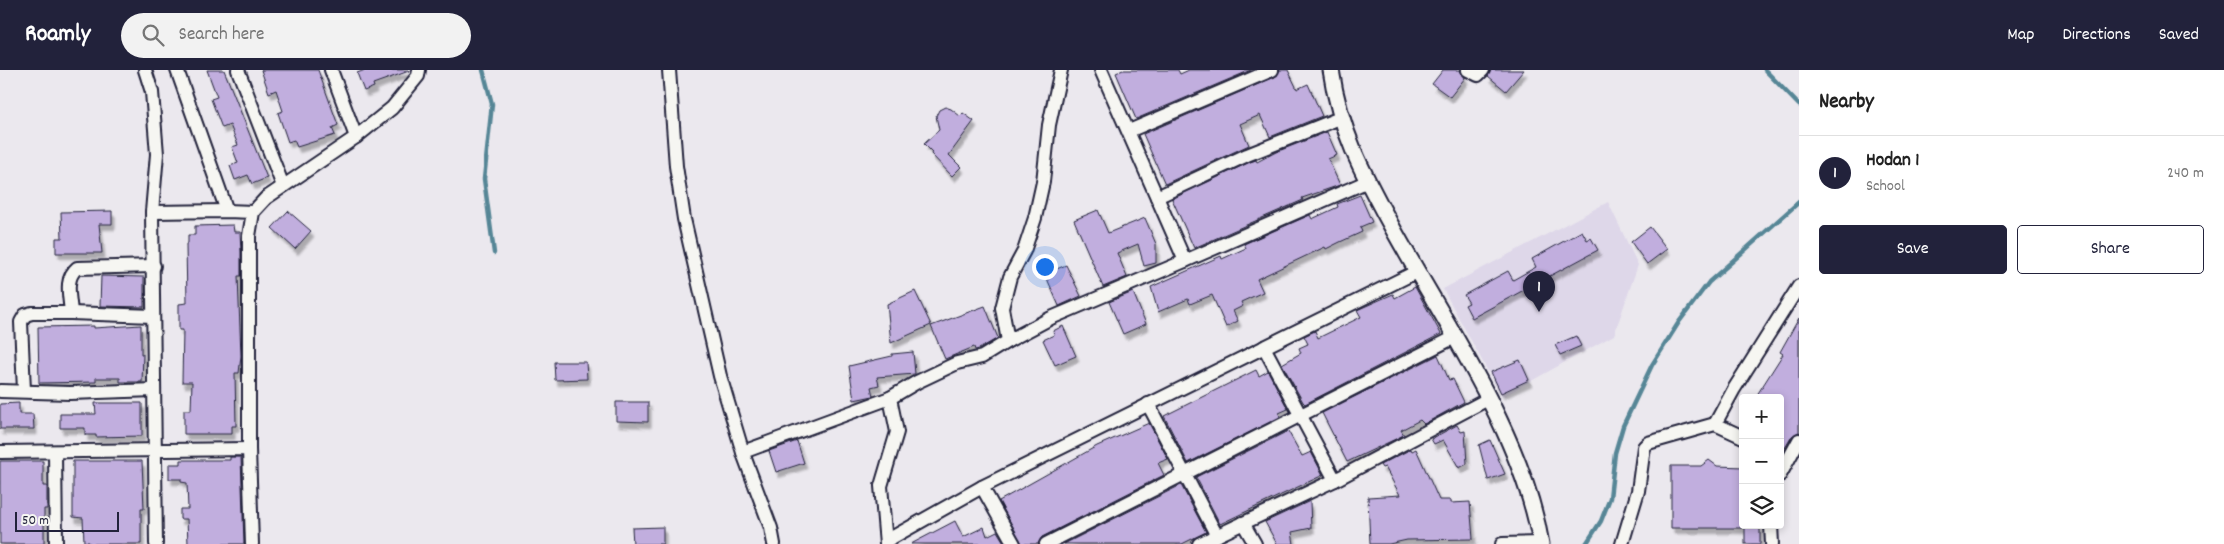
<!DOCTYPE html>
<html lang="en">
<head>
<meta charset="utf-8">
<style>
	:root { --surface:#fff; --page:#f2f2f2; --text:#222; --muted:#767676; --line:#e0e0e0; --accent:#22223b }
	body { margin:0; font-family:Dekko,sans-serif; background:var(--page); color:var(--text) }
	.controls { position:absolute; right:15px; bottom:15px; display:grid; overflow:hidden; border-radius:5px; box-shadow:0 2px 8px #0003 }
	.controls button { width:45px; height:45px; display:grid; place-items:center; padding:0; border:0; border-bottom:1px solid var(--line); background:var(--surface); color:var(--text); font:25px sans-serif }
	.scale { position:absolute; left:15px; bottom:12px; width:104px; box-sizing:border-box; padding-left:5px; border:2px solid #22223b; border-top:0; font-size:14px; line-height:18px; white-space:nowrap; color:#22223b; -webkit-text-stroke:4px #f6f6f2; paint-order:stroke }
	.you { position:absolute; left:1044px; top:196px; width:18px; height:18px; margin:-12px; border:4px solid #fff; border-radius:50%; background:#1a73e8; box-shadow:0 0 0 8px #1a73e833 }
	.badge { display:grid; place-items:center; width:32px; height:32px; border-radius:50%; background:var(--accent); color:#fff; font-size:16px; font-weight:700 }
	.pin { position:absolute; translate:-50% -41px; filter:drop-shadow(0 1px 2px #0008) }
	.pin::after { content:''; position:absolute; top:26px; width:18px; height:15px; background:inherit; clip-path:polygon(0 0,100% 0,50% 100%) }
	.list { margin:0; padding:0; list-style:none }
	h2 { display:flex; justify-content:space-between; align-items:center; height:65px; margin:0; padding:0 20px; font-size:21px }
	h2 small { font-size:16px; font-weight:400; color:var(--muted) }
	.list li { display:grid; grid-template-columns:32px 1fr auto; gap:15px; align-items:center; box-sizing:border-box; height:75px; padding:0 20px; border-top:1px solid var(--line) }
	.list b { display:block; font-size:19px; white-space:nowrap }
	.list p { margin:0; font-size:16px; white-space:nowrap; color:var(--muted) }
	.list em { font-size:16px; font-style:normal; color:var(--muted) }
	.actions { display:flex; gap:10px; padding:15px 20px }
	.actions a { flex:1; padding:11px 0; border:1px solid var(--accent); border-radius:5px; text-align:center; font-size:18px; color:var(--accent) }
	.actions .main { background:var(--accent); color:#fff }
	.icon { flex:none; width:28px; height:28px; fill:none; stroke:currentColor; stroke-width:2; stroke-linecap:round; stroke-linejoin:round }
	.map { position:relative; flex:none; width:1799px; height:474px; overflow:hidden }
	header { display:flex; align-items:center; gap:30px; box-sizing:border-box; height:70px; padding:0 25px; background:var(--accent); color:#fff }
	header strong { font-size:24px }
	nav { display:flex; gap:28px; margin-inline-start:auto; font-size:18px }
	.search { width:350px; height:45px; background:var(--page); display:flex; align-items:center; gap:12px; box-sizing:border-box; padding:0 18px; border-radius:28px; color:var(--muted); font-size:19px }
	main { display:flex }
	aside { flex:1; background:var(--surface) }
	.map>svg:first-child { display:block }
</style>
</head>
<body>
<header>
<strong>Roamly</strong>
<div class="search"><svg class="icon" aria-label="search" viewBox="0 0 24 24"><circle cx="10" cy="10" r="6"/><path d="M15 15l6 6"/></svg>Search here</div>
<nav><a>Map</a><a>Directions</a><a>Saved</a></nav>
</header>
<main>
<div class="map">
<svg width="1799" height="474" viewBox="0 0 1799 474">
	<defs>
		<filter id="shadow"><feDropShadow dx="3" dy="5.5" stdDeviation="1" flood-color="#0004"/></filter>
	</defs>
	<rect width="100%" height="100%" fill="#ebe8ee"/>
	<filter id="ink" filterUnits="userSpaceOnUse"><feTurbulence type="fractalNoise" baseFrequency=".02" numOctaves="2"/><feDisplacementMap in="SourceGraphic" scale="10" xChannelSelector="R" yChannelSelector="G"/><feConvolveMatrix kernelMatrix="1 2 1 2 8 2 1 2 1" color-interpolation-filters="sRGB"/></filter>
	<g filter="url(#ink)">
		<polygon fill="#ded7e9" points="1608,132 1638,195 1614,265 1502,327 1443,219"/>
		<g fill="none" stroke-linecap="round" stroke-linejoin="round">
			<g stroke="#568696" stroke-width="4.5">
				<polyline points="483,0 492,34 484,109 494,183"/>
				<polyline points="1765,0 1799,35"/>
				<polyline points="1586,474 1601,451 1610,428 1615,383 1623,356 1652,295 1679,252 1709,212 1799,132"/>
			</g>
		</g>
		<g fill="#c1aede" stroke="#22223b" filter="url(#shadow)">
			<polygon points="207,0 224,0 267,108 252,114 248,105 235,110 230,96 238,93 232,77 238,75 230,55 222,58 211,29 217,27"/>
			<polygon points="261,0 318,0 338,55 332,58 335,65 297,77 294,70 288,72 278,43 283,41 276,20 269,23"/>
			<polygon points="365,0 408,0 409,1 373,14 374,17 364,21 357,3"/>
			<polygon points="1123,0 1178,0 1180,4 1189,0 1251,0 1136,49 1116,3"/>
			<polygon points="1280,0 1288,0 1297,19 1308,14 1322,46 1270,67 1260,45 1240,54 1249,75 1165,114 1143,64 1275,7"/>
			<polygon points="1443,0 1460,0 1465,8 1450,27 1432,14"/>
			<polygon points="1491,0 1524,0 1506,21 1488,6"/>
			<polygon points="945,37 951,39 960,46 963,43 974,51 949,85 961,97 952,106 931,84 932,82 924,74 939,60 936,46 939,40"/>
			<polygon points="1327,62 1337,85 1328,89 1340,115 1305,127 1302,128 1303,130 1194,178 1172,129 1250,92 1256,90 1257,92 1276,82"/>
			<polygon points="1360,125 1372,152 1360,157 1362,162 1340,172 1326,179 1325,177 1257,209 1263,222 1241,232 1243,236 1233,241 1238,251 1226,257 1212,225 1190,234 1188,229 1158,242 1151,217 1221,186 1222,189 1246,178 1244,174 1310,145 1312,149 1338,137 1337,134"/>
			<polygon points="1098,140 1108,163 1145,148 1156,174 1156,193 1144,196 1138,174 1117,183 1127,207 1103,217 1074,150"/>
			<polygon points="112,141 112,154 99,154 102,183 56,183 56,168 62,168 61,142"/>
			<polygon points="288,141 311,161 295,179 272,158"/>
			<polygon points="233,155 234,162 240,162 241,182 241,206 238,206 241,286 239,303 235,303 236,356 232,356 232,364 184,364 184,340 191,340 192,312 182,312 183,260 179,260 179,234 187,233 186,174 188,173 188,165 195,165 195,156"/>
			<polygon points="1650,157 1667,179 1647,194 1631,172"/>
			<polygon points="1582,161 1587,170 1591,168 1598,180 1472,248 1465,235 1469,233 1464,225 1508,201 1513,210 1536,197 1532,189"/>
			<polygon points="1066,195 1081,226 1059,236 1045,204"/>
			<polygon points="101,206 144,207 144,237 100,236"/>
			<polygon points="1415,217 1441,264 1305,334 1303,332 1282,294 1301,283 1299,278 1308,274 1304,266 1315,261 1318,268 1361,247 1357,240 1393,224 1395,228"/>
			<polygon points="915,221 931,255 891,273 887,234"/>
			<polygon points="1133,222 1146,254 1123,264 1109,232"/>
			<polygon points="985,236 998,268 979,279 975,280 974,277 945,289 931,256"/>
			<polygon points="1799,248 1799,362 1792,366 1785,378 1780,375 1780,328 1755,328 1783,284 1780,282"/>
			<polygon points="141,255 141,284 143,284 142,312 120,312 120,308 96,308 96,312 39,313 38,257 94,256 94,258"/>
			<polygon points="1063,256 1076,286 1055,295 1043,270 1054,265 1053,261"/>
			<polygon points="1576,266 1581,276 1560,285 1555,275"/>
			<polygon points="913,282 915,304 877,307 879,315 871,317 873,326 854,330 849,296 892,286 892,284"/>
			<polygon points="1438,285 1449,310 1453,309 1464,332 1424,354 1420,350 1401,360 1404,365 1347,392 1322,343"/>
			<polygon points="1520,290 1529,310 1501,323 1491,302"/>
			<polygon points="554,292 586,292 587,309 555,310"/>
			<polygon points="1256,300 1259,306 1268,301 1288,339 1279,343 1280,347 1188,393 1164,346"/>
			<polygon points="616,332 648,332 648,352 616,351"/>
			<polygon points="19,333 19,344 33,344 34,359 0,359 0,334"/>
			<polygon points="95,333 142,333 142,366 96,367 96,365 85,365 85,358 60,358 60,344 96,344"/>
			<polygon points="1149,353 1168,389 1158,393 1164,405 1042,467 1038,474 1022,474 999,431 1097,376"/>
			<polygon points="1457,355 1461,362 1465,361 1467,394 1459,398 1443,370 1434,374 1431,369"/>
			<polygon points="1288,361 1302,386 1311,382 1323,405 1220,454 1196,407"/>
			<polygon points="1490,370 1505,404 1488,410 1479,375"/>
			<polygon points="797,371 804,393 776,402 769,381"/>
			<polygon points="1411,379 1412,381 1416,379 1439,430 1451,430 1451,433 1470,432 1473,469 1407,470 1389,474 1370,474 1368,427 1400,425 1385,397 1382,398 1380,395"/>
			<polygon points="230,387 241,387 244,474 188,474 187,449 180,449 180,439 188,439 187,413 181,412 181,409 169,409 169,394 181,394 181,390 230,390"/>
			<polygon points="1709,390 1717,396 1743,397 1743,458 1671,458 1671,396 1701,396"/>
			<polygon points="0,391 43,391 43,416 47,416 47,439 44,439 44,474 0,474"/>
			<polygon points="73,391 142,391 144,439 141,439 141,474 89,474 89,472 84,472 83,448 73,447"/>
			<polygon points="1181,415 1206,462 1182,474 1064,474"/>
			<polygon points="1310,431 1311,458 1292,462 1294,474 1277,474 1265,452"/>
			<polygon points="955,451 963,467 984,457 987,466 997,461 1005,474 911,474"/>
			<rect x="1745" y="455" width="15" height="19"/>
			<polygon points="663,457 663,474 633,474 632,458"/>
		</g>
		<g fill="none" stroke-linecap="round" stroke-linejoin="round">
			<defs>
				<g id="minor">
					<polyline points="145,0 152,22 157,84 152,142 156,474"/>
					<polyline points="177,0 227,141"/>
					<polyline points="238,0 283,116"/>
					<polyline points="331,0 356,67"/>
					<polyline points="669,0 676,96 684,149 720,306 744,386 771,458 774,474"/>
					<polyline points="1101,0 1185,191 1366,112"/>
					<polyline points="1468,0 1478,5 1483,0"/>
					<polyline points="1129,61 1272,0"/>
					<polyline points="1157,127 1247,85 1340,48"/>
					<polyline points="152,142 227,141 253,142"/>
					<path d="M71,243C70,227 64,209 77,198L154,196"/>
					<polyline points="1008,271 1051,248 1185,191"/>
					<polyline points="1264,277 1335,410"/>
					<polyline points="0,321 70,323 154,320"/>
					<polyline points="24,321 21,252 25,245 32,243 71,243 153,246"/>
					<polyline points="1148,334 1217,466"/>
					<polyline points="1715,354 1734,319 1799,216"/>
					<polyline points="249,379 249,166 253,142 266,128 356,67 392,38 418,6 419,0"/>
					<polyline points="0,382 249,379 252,474"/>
					<polyline points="55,382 56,474"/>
					<polyline points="743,382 890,328"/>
					<polyline points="1780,405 1799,370"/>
					<polyline points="982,417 1014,474"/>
					<polyline points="1243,453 1255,474"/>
					<polyline points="1771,455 1772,474"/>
					<polyline points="886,471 982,417 1416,202"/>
					<polyline points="886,474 881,416 897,362 890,328 917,312 957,293 982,287 1008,271 1002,238 1010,207 1024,181 1035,148 1043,112 1049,55 1061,0"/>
					<polyline points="1046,474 1455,267"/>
					<polyline points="1199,474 1335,410 1488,329"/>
					<polyline points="1502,474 1541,473"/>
					<polyline points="1622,474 1638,421 1644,377 1648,373 1715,354 1743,367"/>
				</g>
				<path id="tertiary" d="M1331,0C1340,61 1363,104 1392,157C1445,254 1523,365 1541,474"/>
			</defs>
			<use href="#minor" stroke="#22223b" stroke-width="16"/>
			<use href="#tertiary" stroke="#22223b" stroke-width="19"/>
			<use href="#minor" stroke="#f6f6f2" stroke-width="12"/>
			<use href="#tertiary" stroke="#f6f6f2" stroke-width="15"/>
		</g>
	</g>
</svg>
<div class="controls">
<button>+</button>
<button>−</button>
<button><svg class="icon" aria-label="layers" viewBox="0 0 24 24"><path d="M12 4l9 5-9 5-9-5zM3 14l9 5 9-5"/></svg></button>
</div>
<div class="scale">50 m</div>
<div class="you"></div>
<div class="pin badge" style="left:1539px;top:242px">1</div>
</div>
<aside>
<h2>Nearby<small></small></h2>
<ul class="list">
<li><span class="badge">1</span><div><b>Hodan 1</b><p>School</p></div><em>240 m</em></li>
</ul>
<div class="actions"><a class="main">Save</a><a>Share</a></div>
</aside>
</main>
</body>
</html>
